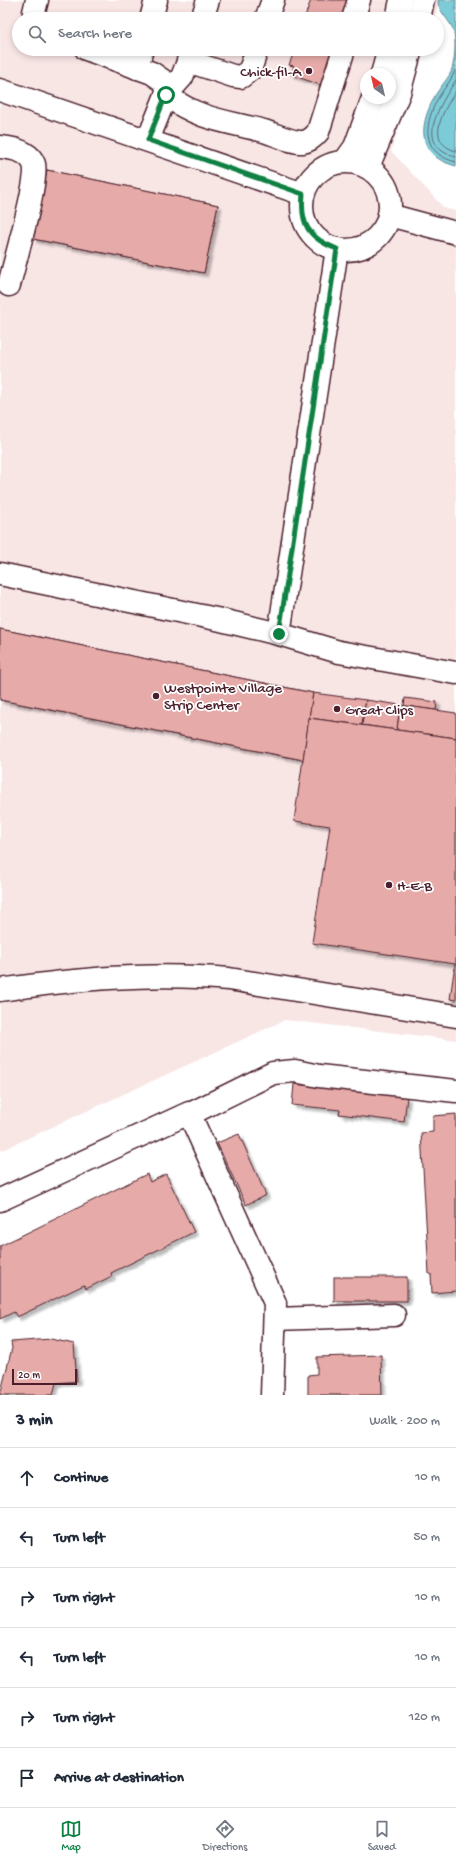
<!DOCTYPE html>
<html lang="en">
<head>
<meta charset="utf-8">
<style>
	:root { --surface:#fff; --page:#f6f6f7; --text:#1f2937; --muted:#747a83; --line:#e0e1e3; --accent:#0b8043 }
	body { margin:0; font-family:"Gochi Hand",sans-serif; background:var(--page); color:var(--text) }
	.compass { position:absolute; left:360px; top:68px; width:36px; height:36px; border-radius:50%; background:var(--surface); box-shadow:0 2px 6px #0003; rotate:326deg }
	.scale { position:absolute; left:12px; bottom:10px; width:65px; box-sizing:border-box; padding-left:4px; border:2px solid #4a1f2b; border-top:0; font-size:11px; line-height:14px; white-space:nowrap; color:#4a1f2b; -webkit-text-stroke:3px #fff; paint-order:stroke }
	.stop { position:absolute; width:12px; height:12px; margin:-9px; border:3px solid #0b8043; border-radius:50%; background:#fff }
	.stop.end { background:#0b8043; border-color:#fff; box-shadow:0 1px 4px #0008 }
	.list { margin:0; padding:0; list-style:none }
	h2 { display:flex; justify-content:space-between; align-items:center; height:52px; margin:0; padding:0 16px; font-size:17px }
	h2 small { font-size:13px; font-weight:400; color:var(--muted) }
	.list li { display:grid; grid-template-columns:26px 1fr auto; gap:12px; align-items:center; box-sizing:border-box; height:60px; padding:0 16px; border-top:1px solid var(--line) }
	.list b { display:block; font-size:15px; white-space:nowrap }
	.list em { font-size:13px; font-style:normal; color:var(--muted) }
	.icon { flex:none; width:22px; height:22px; fill:none; stroke:currentColor; stroke-width:2; stroke-linecap:round; stroke-linejoin:round }
	.map { position:relative; flex:none; width:456px; height:1395px; overflow:hidden }
	.search { position:absolute; background:var(--surface); box-shadow:0 2px 6px #0003; left:12px; right:12px; top:12px; height:44px; display:flex; align-items:center; gap:10px; box-sizing:border-box; padding:0 14px; border-radius:22px; color:var(--muted); font-size:15px }
	.sheet { height:412px; background:var(--surface) }
	nav { display:flex; justify-content:space-around; align-items:center; box-sizing:border-box; height:56px; border-top:1px solid var(--line); background:var(--surface); font-size:11px; color:var(--muted) }
	nav a { display:grid; justify-items:center; gap:2px }
	nav .on { color:var(--accent) }
	.map>svg:first-child { display:block }
</style>
</head>
<body>
<div class="map">
<svg width="456" height="1395" viewBox="0 0 456 1395">
	<defs>
		<filter id="shadow"><feDropShadow dx="3.5" dy="3.5" stdDeviation="1" flood-color="#0004"/></filter>
	</defs>
	<rect width="100%" height="100%" fill="#fff"/>
	<filter id="ink" filterUnits="userSpaceOnUse"><feTurbulence type="fractalNoise" baseFrequency=".025" numOctaves="2"/><feDisplacementMap in="SourceGraphic" scale="8" xChannelSelector="R" yChannelSelector="G"/><feConvolveMatrix kernelMatrix="1 2 1 2 8 2 1 2 1" color-interpolation-filters="sRGB"/></filter>
	<g filter="url(#ink)">
		<path fill="#f8e6e5" fill-rule="evenodd" d="M0,0H440L434,19H19V49H424L391,151L444,208L456,211V1040L285,1020L0,1151ZM366,74H390V98H366Z"/>
		<path fill="#7cccd8" stroke="#688793" d="M438,0H456V166C420,157 417,130 433,100C437,90 446,82 451,72C454,64 455,53 455,45C455,39 454,31 452,27C448,19 437,9 438,0Z"/>
		<g fill="none" stroke-linecap="round" stroke-linejoin="round">
			<g stroke="#5e6470" stroke-width="1">
				<path d="M456,67C453,80 442,90 436,102C423,128 423,154 456,162"/>
				<path d="M456,80C441,103 412,146 456,157"/>
				<path d="M456,91C445,108 423,142 456,151"/>
			</g>
		</g>
		<g fill="#e6aba8" stroke="#4a1f2b" filter="url(#shadow)">
			<polygon points="311,0 349,0 343,19 304,19"/>
			<polygon points="295,49 333,49 321,85 291,75 294,66 289,65"/>
			<polygon points="47,170 218,205 204,273 33,239"/>
			<polygon points="47,170 218,205 204,273 33,239"/>
			<polygon points="0,629 313,693 303,760 0,700"/>
			<polygon points="0,629 313,693 303,760 0,700"/>
			<polygon points="313,693 366,700 362,725 309,718"/>
			<polygon points="405,698 437,702 436,710 404,706"/>
			<polygon points="366,700 400,705 397,730 362,725"/>
			<polygon points="400,705 456,713 456,738 397,730"/>
			<polygon points="309,718 456,738 456,1000 450,999 455,964 312,943 330,826 294,821"/>
			<polygon points="294,1084 407,1097 404,1122 339,1114 340,1110 292,1105"/>
			<polygon points="456,1114 456,1291 432,1293 431,1274 429,1274 421,1133 433,1132 433,1116"/>
			<polygon points="239,1134 266,1195 246,1205 217,1143"/>
			<polygon points="147,1174 150,1182 166,1174 194,1232 111,1273 112,1276 86,1289 84,1285 17,1317 14,1312 0,1319 0,1246"/>
			<rect x="334" y="1277" width="73" height="24"/>
			<polygon points="51,1339 74,1344 77,1381 56,1383 53,1395 0,1395 12,1348 11,1342"/>
			<polygon points="381,1355 382,1395 308,1395 308,1375 317,1374 317,1357"/>
		</g>
		<g fill="none" stroke-linecap="round" stroke-linejoin="round">
			<defs>
				<g id="minor">
					<polyline points="34,19 34,12 37,0"/>
					<polyline points="151,19 156,0"/>
					<polyline points="202,19 208,0"/>
					<polyline points="266,19 273,0"/>
					<polyline points="353,19 359,0"/>
					<polyline points="397,19 401,0"/>
					<polyline points="419,19 423,0"/>
					<path d="M86,49L152,73L168,84L166,95C199,120 226,121 264,131C274,134 293,143 303,142C309,141 314,137 318,132L344,49"/>
					<polyline points="188,61 233,76 241,77 250,70 257,49"/>
					<polyline points="137,68 142,49"/>
					<polyline points="382,74 389,49"/>
					<polyline points="0,90 303,194"/>
					<polyline points="148,140 166,95 182,77 193,49"/>
					<path d="M0,147C13,148 29,151 34,164C39,178 14,265 9,285"/>
					<polyline points="345,161 355,147 373,98"/>
					<circle cx="346" cy="206" r="44"/>
					<polyline points="368,167 399,93 411,49"/>
					<polyline points="389,215 456,233"/>
					<polyline points="0,574 221,620 279,634 339,652 456,673"/>
					<polyline points="279,634 337,249"/>
					<path d="M0,990C76,979 152,972 229,979L456,1016"/>
					<polyline points="190,1114 273,1073 295,1071 319,1076 456,1091"/>
					<polyline points="0,1200 189,1113 275,1303 272,1395"/>
					<polyline points="275,1319 394,1315"/>
				</g>
			</defs>
			<use href="#minor" stroke="#4a1f2b" stroke-width="25"/>
			<use href="#minor" stroke="#fff" stroke-width="22"/>
		</g>
	</g>
	<g fill="none" stroke-linecap="round" stroke-linejoin="round" filter="url(#ink)">
		<path stroke="#0b8043" stroke-width="5" d="M166,95L148,140L303,194C300,224 308,238 337,249L279,634"/>
	</g>
	<g fill="#4a1f2b" stroke="#fff" stroke-width="1.5">
		<circle cx="309" cy="71" r="4"/>
		<circle cx="156" cy="696" r="4"/>
		<circle cx="337" cy="709" r="4"/>
		<circle cx="389" cy="885" r="4"/>
	</g>
	<g text-anchor="middle" stroke-width="3.5" stroke-linejoin="round" paint-order="stroke">
		<g font-size="15" fill="#4a1f2b" stroke="#fff" text-anchor="start">
			<text x="301" y="76" text-anchor="end">Chick-fil-A</text>
			<text x="164" y="692">Westpointe Village<tspan x="164" dy="17">Strip Center</tspan></text>
			<text x="345" y="714">Great Clips</text>
			<text x="397" y="890">H-E-B</text>
		</g>
	</g>
</svg>
<svg class="compass" viewBox="-18 -18 36 36"><path d="M0-13l5 13h-10z" fill="#e53935"/><path d="M0 13l5-13h-10z" fill="#747a83"/></svg>
<div class="scale">20 m</div>
<div class="stop" style="left:166px;top:95px"></div>
<div class="stop end" style="left:279px;top:634px"></div>
<div class="search"><svg class="icon" aria-label="search" viewBox="0 0 24 24"><circle cx="10" cy="10" r="6"/><path d="M15 15l6 6"/></svg>Search here</div>
</div>
<section class="sheet">
<h2>3 min<small>Walk · 200 m</small></h2>
<ul class="list">
<li><svg class="icon" aria-label="ahead" viewBox="0 0 24 24"><path d="M12 20V5M6 11l6-6 6 6"/></svg><div><b>Continue</b></div><em>10 m</em></li>
<li><svg class="icon" aria-label="left" viewBox="0 0 24 24"><path d="M17 20v-9H6M10 6l-5 5 5 5"/></svg><div><b>Turn left</b></div><em>50 m</em></li>
<li><svg class="icon" aria-label="right" viewBox="0 0 24 24"><path d="M7 20v-9h11M14 6l5 5-5 5"/></svg><div><b>Turn right</b></div><em>10 m</em></li>
<li><svg class="icon" aria-label="left" viewBox="0 0 24 24"><path d="M17 20v-9H6M10 6l-5 5 5 5"/></svg><div><b>Turn left</b></div><em>10 m</em></li>
<li><svg class="icon" aria-label="right" viewBox="0 0 24 24"><path d="M7 20v-9h11M14 6l5 5-5 5"/></svg><div><b>Turn right</b></div><em>120 m</em></li>
<li><svg class="icon" aria-label="arrive" viewBox="0 0 24 24"><path d="M6 21V4h12l-3 4 3 4H6"/></svg><div><b>Arrive at destination</b></div></li>
</ul>
</section>
<nav>
<a class="on"><svg class="icon" aria-label="map" viewBox="0 0 24 24"><path d="M3 6l6-2 6 2 6-2v14l-6 2-6-2-6 2zM9 4v14M15 6v14"/></svg>Map</a>
<a><svg class="icon" aria-label="directions" viewBox="0 0 24 24"><path d="M12 3l9 9-9 9-9-9zM9 14v-3h6M13 9l2 2-2 2"/></svg>Directions</a>
<a><svg class="icon" aria-label="saved" viewBox="0 0 24 24"><path d="M7 4h10v16l-5-4-5 4z"/></svg>Saved</a>
</nav>
</body>
</html>
